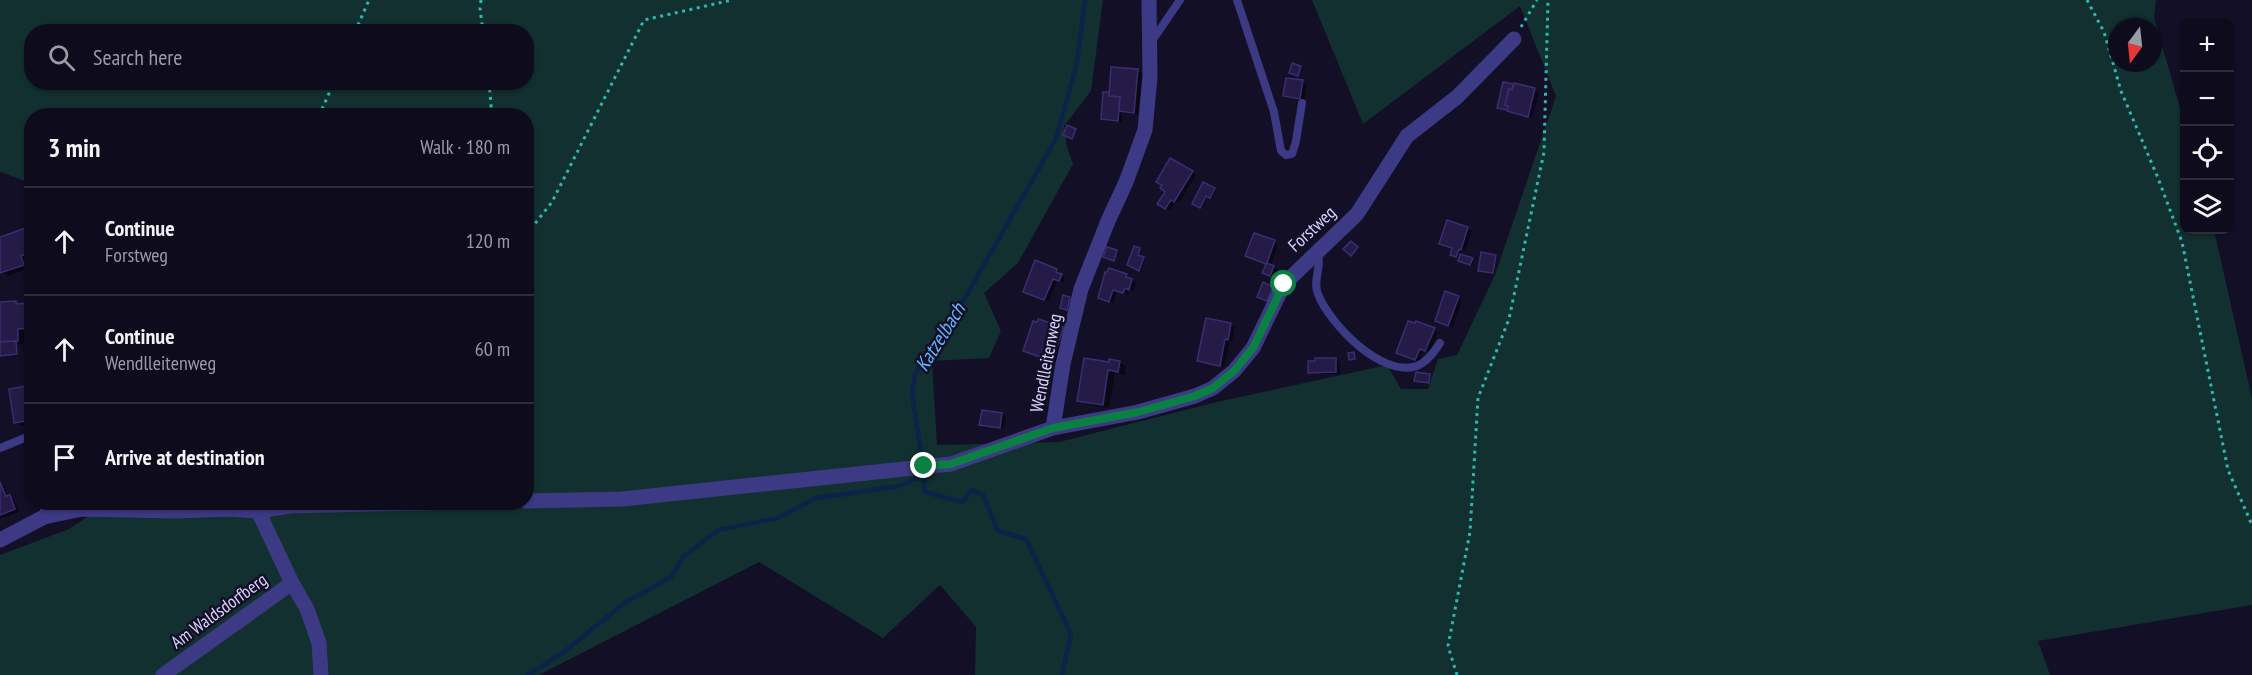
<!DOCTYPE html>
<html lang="en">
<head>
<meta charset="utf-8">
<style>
	:root { --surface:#0e0b1c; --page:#171425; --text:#f1f3f6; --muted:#9b9ba3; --line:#2e2b3b }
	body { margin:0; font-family:"PT Sans Narrow",sans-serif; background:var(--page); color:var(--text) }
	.controls { position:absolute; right:18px; top:18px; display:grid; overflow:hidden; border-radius:12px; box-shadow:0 2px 4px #0004 }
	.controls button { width:54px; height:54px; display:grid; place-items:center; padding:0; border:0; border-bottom:2px solid var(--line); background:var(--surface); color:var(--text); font:30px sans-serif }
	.compass { position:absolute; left:2108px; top:18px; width:54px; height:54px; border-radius:50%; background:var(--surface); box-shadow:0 2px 4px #0004; rotate:195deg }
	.stop { position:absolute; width:18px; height:18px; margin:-14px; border:4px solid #0b8043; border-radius:50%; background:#fff }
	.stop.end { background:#0b8043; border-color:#fff; box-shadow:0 2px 6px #0008 }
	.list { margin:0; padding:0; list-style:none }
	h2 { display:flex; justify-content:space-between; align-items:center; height:78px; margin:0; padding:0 24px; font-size:26px }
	h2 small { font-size:20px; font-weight:400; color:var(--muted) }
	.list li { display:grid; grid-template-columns:39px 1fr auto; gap:18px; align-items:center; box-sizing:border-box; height:108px; padding:0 24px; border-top:2px solid var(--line) }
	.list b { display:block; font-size:22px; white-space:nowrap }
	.list p { margin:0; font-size:20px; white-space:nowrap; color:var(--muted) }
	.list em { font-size:20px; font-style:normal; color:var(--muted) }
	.icon { flex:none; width:33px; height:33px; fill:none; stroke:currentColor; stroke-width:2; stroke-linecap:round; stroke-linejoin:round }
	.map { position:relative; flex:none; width:2252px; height:675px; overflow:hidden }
	.search { position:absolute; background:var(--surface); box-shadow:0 2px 4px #0004; left:24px; top:24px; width:510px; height:66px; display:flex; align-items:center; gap:15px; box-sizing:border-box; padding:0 21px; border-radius:24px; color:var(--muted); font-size:22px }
	.panel { position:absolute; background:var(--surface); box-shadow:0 2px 4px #0004; left:24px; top:108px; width:510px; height:402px; border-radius:24px }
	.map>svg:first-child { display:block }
</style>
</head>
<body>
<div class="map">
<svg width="2252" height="675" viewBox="0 0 2252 675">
	<rect width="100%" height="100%" fill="#130f26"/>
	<path fill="#12302f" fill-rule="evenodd" d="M0,0H1103L1091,91L1064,126L1067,147L1073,164L1018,263L984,293L1001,331L989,358L932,361L937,445L1059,442L1213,403L1387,365L1401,389H1428L1438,359L1457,355L1495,275L1556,96L1520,6L1363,124L1312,0H2156L2154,17L2184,122V230H2214L2252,398V605L2038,641L2050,675H975L976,627L940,585L883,638L759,562L539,675H0V555L69,529L108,503L526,502V116H32L31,183L0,172ZM2117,27H2153V63H2117ZM32,32H526V82H32Z"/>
	<g fill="#0007">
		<polygon points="1137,71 1142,73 1138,114 1122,113 1122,122 1107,121 1103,118 1105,94 1110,94"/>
		<polygon points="1287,79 1307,84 1304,101 1284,96"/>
		<polygon points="1515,85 1539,92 1532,118 1509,111 1513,86"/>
		<polygon points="1171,160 1196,175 1179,203 1176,201 1170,210 1159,204 1167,191"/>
		<polygon points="1204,184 1216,190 1212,198 1208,195 1202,207 1194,203"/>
		<polygon points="1448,222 1472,231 1465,251 1463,250 1461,256 1474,260 1472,265 1461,261 1460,258 1456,257"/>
		<polygon points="29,228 32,230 32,258 27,259 30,268 8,276 2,272 0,267 0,238"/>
		<polygon points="1274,242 1278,244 1271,266 1278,269 1275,278 1268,275 1268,264 1251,258"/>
		<polygon points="1134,248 1141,251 1139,257 1145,259 1141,271 1129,264"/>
		<polygon points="1483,254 1497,257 1494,273 1481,271"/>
		<polygon points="1036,262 1057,270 1065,278 1064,282 1057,280 1049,301 1029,294"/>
		<polygon points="1110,270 1127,276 1136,283 1133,291 1129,290 1128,295 1117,291 1113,303 1100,298"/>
		<polygon points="1458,297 1462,300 1453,327 1441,323"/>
		<polygon points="0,304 32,304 32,332 24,332 25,344 17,344 18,355 0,356"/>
		<polygon points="1207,320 1235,327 1232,341 1230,341 1224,367 1199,360"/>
		<polygon points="1063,329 1067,331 1057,362 1029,352"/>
		<polygon points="1434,329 1438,332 1430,352 1424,350 1419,362 1402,355"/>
		<polygon points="1336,360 1340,362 1340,374 1314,374 1310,372"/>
		<polygon points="1119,362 1126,366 1125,375 1115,373 1109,408 1086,404 1079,400 1110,364"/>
		<polygon points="32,387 32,424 22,426 15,422"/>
		<polygon points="1002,414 1006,417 1004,429 981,424"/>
		<polygon points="0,484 5,486 8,496 14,499 19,512 0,519"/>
	</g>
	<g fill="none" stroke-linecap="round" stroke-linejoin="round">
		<g stroke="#0c2248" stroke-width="4.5">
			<polyline points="528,675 564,652 623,604 671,577 683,557 718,530 778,518 816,498 900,486 923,475"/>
			<polyline points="1062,675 1071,634 1026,539 998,531 983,495 972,490 962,502 925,492 921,451 912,395 915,374 969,291 1056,139 1077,62 1085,0"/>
		</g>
	</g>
	<g fill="#241b47" stroke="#3b2d73" stroke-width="1.5">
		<polygon points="1292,63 1301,66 1298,76 1289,73"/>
		<polygon points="1111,67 1138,69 1134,113 1118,111 1120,97 1109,96"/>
		<polygon points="1286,78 1303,80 1300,99 1283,96"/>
		<polygon points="1503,82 1513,84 1512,90 1509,89 1505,105 1508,106 1508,110 1497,108"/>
		<polygon points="1514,83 1535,88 1528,117 1507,111 1508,106 1505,105 1509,89 1512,90"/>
		<polygon points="1103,92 1109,92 1109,96 1120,97 1118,121 1101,119"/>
		<polygon points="1067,125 1076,129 1072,139 1063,135"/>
		<polygon points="1170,158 1193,171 1174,202 1171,200 1165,209 1157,204 1165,192 1160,188 1162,185 1156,182"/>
		<polygon points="1203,182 1215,188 1210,198 1206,196 1200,208 1192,204"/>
		<polygon points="1447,220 1468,227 1461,250 1459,249 1456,257 1450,255 1452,248 1439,244"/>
		<polygon points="29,227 32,234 32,252 21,256 24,265 0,273 0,237"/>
		<polygon points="1254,233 1275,240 1267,263 1274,266 1270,276 1262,273 1266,264 1245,256"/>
		<polygon points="1351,241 1358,247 1351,256 1343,249"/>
		<polygon points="1134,246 1140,248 1138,255 1144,257 1139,271 1127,265"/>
		<polygon points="1107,247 1117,250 1114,261 1103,257"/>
		<polygon points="1481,252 1496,255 1493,273 1478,271"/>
		<polygon points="1460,254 1473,258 1470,265 1458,261"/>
		<polygon points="1035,260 1057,269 1056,272 1062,274 1059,281 1053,279 1044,300 1023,292"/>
		<polygon points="1109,268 1127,274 1126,277 1132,279 1129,290 1125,288 1123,293 1113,290 1109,302 1098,298 1105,272 1107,272"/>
		<polygon points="1263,282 1273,287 1267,301 1257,297"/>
		<polygon points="1445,291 1459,296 1448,326 1435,321"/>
		<polygon points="1063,295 1070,297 1067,310 1060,308"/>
		<polygon points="16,301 16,304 32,303 32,328 18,329 18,341 0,342 0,302"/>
		<polygon points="1206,318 1231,323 1228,340 1225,339 1220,366 1197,361"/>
		<polygon points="1038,319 1064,327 1052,361 1023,351 1033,321 1037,322"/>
		<polygon points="1408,321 1415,323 1416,321 1435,328 1425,351 1420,349 1415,360 1396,353"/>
		<polygon points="16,341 17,354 0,356 0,342"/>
		<polygon points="1354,352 1355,359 1349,360 1348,353"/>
		<polygon points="1084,358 1109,362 1109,359 1120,361 1118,372 1108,370 1103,405 1077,401"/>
		<polygon points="1315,358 1336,358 1336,372 1308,373 1308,361 1315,361"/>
		<polygon points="1416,372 1430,374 1429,383 1414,381"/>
		<polygon points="32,385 32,420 14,423 9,389"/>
		<polygon points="982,410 1002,413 1000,428 979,425"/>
		<polygon points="0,482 6,496 10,495 15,509 0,515"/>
	</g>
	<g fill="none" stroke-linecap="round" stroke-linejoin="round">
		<g stroke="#2fb8b0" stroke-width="3" stroke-dasharray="3 4.5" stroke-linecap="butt">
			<polyline points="481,0 480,8 483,32"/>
			<polyline points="2087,0 2104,32 2121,91 2158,178 2182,242 2228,470 2252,525"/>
			<polyline points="1521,27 1537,0"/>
			<polyline points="355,32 369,0"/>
			<polyline points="489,82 492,116"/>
			<polyline points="319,116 334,82"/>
			<polyline points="526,235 552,202 644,20 732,0"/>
			<polyline points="1457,675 1448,646 1470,532 1478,398 1509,319 1544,152 1548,0"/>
		</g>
		<g stroke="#3d3a85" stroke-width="8">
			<polyline points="1237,0 1274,112 1281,151 1286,155 1292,154 1296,141 1302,103"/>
			<polyline points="1151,40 1154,38 1180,0"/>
			<path d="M1317,253C1323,265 1312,280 1318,294C1329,323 1381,378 1417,366C1427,362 1434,352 1440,343"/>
			<polyline points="0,448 32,435"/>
			<polyline points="44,502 44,517"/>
		</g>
		<g stroke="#3d3a85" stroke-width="15">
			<polyline points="1053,428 1063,364 1081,289 1108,221 1126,182 1145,130 1150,77 1149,0"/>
			<polyline points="526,501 622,499 951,464 1053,428 1138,412 1195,396 1213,388 1234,371 1253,348 1284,284 1357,214 1407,136 1457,97 1514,39"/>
			<polyline points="258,511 292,583 307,609 319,643 321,675"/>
			<polyline points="0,540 44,517 82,509 175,511 229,509 258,511 290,506 463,502"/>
			<polyline points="163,675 292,583"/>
		</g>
	</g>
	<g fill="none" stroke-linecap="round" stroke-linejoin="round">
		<polyline stroke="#0b8043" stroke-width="8" points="924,466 951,464 1053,428 1138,412 1195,396 1213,388 1234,371 1253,348 1284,284"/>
	</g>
	<g text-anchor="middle" stroke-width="5" stroke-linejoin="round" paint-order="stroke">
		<g font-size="18" fill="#d9d4ff" stroke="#130f26">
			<text transform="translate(1312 229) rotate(-43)" y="6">Forstweg</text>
			<text transform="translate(1046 363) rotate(-79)" y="6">Wendlleitenweg</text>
			<text transform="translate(219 611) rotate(-36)" y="6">Am Waldsdorfberg</text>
		</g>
		<g font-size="20" font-style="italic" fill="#62b6ff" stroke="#130f26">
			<text transform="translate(940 337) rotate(-58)" y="7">Katzelbach</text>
		</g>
	</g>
</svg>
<div class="controls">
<button>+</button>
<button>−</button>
<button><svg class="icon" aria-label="locate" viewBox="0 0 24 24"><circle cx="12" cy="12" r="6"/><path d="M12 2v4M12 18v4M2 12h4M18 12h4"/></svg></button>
<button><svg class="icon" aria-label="layers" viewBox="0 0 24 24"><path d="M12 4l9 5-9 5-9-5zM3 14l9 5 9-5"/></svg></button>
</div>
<svg class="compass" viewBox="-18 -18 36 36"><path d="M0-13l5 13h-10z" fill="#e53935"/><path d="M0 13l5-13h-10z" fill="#9b9ba3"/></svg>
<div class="stop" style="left:1284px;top:284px"></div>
<div class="stop end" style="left:924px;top:466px"></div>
<div class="search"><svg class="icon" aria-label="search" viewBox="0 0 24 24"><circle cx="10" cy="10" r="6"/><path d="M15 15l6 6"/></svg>Search here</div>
<section class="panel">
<h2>3 min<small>Walk · 180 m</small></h2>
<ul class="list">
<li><svg class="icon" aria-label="ahead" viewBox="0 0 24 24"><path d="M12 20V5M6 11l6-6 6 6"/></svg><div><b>Continue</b><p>Forstweg</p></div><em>120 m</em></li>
<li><svg class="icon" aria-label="ahead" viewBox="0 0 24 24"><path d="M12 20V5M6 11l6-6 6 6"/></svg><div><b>Continue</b><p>Wendlleitenweg</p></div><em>60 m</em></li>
<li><svg class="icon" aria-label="arrive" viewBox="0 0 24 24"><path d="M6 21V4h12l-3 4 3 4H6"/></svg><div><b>Arrive at destination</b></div></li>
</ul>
</section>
</div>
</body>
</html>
